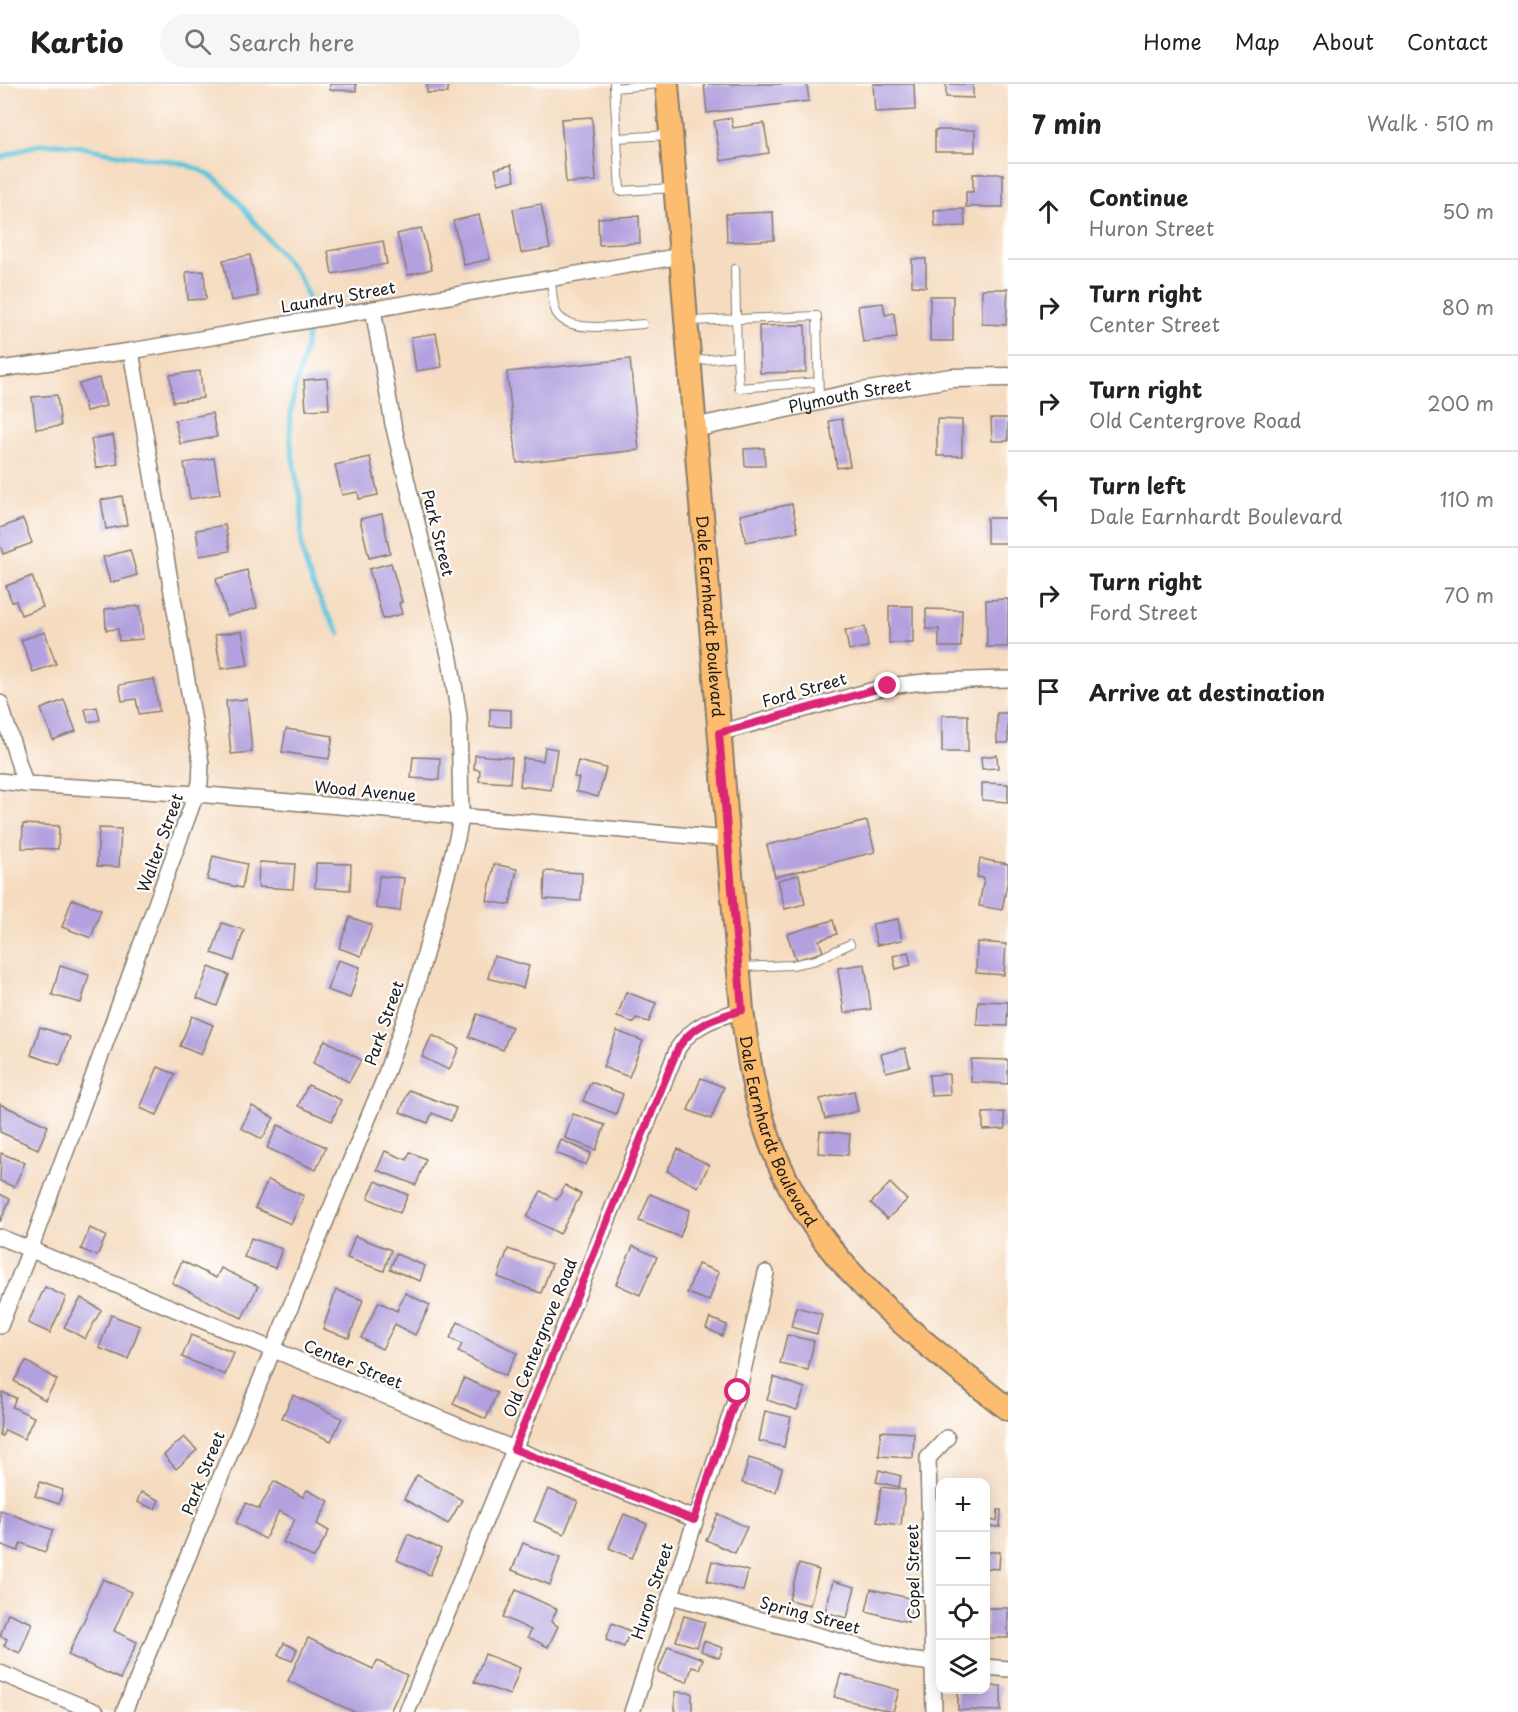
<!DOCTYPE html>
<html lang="en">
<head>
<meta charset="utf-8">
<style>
	:root { --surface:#fff; --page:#f6f6f6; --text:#222; --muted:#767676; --line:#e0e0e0 }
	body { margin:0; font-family:"Playpen Sans",sans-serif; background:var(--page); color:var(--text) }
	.controls { position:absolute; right:18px; bottom:18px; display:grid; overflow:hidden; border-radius:12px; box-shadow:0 3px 15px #0003 }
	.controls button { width:54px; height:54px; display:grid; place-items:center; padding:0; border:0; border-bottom:2px solid var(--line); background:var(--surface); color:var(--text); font:30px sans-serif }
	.stop { position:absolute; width:18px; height:18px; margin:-14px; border:4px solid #db2777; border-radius:50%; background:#fff }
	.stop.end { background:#db2777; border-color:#fff; box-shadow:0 2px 6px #0008 }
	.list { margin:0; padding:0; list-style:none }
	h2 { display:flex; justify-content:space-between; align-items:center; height:78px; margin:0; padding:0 24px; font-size:26px }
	h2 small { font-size:20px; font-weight:400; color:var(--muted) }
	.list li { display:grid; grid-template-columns:39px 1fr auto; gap:18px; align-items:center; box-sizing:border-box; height:96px; padding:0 24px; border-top:2px solid var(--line) }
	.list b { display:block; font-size:22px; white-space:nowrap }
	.list p { margin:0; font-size:20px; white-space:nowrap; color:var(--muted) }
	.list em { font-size:20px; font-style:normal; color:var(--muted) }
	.icon { flex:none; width:33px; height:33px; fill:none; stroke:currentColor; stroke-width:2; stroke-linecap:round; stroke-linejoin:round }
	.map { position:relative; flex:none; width:1008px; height:1628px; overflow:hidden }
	header { display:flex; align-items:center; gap:36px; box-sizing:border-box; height:84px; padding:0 30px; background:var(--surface); border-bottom:2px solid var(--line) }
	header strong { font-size:28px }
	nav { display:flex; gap:33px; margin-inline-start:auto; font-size:21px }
	.search { width:420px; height:54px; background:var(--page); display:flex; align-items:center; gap:15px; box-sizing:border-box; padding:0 21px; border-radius:33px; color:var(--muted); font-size:22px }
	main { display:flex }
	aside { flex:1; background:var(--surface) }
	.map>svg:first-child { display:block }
</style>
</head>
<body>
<header>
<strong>Kartio</strong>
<div class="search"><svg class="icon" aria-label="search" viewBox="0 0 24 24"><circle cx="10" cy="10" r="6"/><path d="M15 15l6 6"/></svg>Search here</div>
<nav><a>Home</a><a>Map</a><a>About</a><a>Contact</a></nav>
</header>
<main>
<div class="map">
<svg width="1008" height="1628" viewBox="0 0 1008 1628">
	<rect width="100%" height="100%" fill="#fff"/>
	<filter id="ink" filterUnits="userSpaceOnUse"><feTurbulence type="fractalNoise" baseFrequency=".0167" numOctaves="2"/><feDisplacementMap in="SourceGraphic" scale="12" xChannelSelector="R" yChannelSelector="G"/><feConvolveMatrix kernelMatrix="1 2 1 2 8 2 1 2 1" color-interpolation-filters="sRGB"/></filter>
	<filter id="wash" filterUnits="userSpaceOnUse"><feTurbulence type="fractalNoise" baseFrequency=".008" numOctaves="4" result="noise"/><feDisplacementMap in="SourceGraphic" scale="24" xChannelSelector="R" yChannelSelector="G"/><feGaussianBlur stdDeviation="1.35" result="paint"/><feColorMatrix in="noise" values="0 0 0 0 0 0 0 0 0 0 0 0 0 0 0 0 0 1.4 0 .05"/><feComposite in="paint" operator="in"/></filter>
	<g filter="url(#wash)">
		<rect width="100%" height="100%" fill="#f5dbbf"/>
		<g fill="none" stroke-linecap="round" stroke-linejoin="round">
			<path stroke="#5dc4da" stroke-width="5" d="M0,74C12,70 26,63 39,61C68,57 95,67 124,71C154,76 190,75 215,95C237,111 251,136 269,156C282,172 303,191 307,212C315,253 296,287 291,328C287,357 296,389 301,418C303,433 300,448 302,463C305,490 325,527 340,550"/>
		</g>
		<g id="blocks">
			<g fill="#b2a1de">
				<polygon points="330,0 356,0 356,7 330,6"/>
				<rect x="427" y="0" width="21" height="9"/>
				<polygon points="704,0 807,0 809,17 707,29"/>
				<polygon points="873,0 914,0 915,26 875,28"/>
				<polygon points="946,0 973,0 973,14 946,13"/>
				<polygon points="592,33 596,97 566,99 561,35"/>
				<polygon points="731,34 733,44 764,39 769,69 721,77 714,37"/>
				<rect x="935" y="46" width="40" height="22"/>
				<polygon points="511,81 515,96 499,100 495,85"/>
				<polygon points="973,90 1003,90 1003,123 966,123 966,108 973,108"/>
				<polygon points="541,120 550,164 521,169 513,125"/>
				<polygon points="964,125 965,142 935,143 934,126"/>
				<polygon points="773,128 774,156 727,158 726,130"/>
				<polygon points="479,131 490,175 464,181 453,137"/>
				<polygon points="639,132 640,159 599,161 598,134"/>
				<polygon points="421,144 432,185 408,191 397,150"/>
				<polygon points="383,157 387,180 332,190 328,167"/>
				<polygon points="250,171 258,212 231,217 223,176"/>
				<polygon points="912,175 926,175 926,203 912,202"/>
				<polygon points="204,187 206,215 188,216 186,188"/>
				<polygon points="982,205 1008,205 1006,241 982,240"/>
				<rect x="930" y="212" width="23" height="45"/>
				<polygon points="883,219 885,231 894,229 897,254 863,258 858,222"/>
				<polygon points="805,241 806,288 760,289 759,242"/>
				<polygon points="436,249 442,283 416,287 411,253"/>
				<polygon points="630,275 639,366 517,379 507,288"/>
				<polygon points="200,287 203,314 173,318 170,291"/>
				<polygon points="99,294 106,322 86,327 79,300"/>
				<polygon points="327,294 329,325 306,326 304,296"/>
				<polygon points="57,311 61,342 36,345 32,313"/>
				<polygon points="212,329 217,353 180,360 175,336"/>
				<polygon points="991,334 1008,334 1008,357 992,357"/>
				<polygon points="842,335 850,382 837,384 829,337"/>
				<polygon points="937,335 962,336 962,372 937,372"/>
				<polygon points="113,351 118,380 96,384 91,355"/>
				<polygon points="764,364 765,382 745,382 744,365"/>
				<polygon points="370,373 378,411 359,415 358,408 342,411 335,381"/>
				<polygon points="214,374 220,410 190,415 184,379"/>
				<polygon points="122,412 127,441 106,445 101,416"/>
				<polygon points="792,420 798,448 746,458 740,431"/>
				<polygon points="382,430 390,469 369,474 360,435"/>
				<rect x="987" y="434" width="21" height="25"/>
				<polygon points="23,435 32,459 3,470 0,461 0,444"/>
				<polygon points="225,441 230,467 200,472 196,446"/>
				<polygon points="130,466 137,491 110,499 103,473"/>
				<polygon points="391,479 402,518 399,519 402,530 383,535 369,485"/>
				<polygon points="247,486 257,524 227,532 216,495"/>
				<polygon points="32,492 43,523 21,531 16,517 12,518 6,502"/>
				<polygon points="1008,515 1008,563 987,563 986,516"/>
				<polygon points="140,522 143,555 119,557 118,545 106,546 105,525"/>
				<rect x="889" y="522" width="24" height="37"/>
				<polygon points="926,525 962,526 961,563 939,563 939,545 926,545"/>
				<polygon points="865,543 868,563 849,566 845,546"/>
				<polygon points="242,547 248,581 221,585 215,551"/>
				<polygon points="45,548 56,580 33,588 21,556"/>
				<polygon points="154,595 159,627 139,630 136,615 122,617 119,601"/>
				<polygon points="247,615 252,668 231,670 226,617"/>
				<polygon points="64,616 76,647 53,656 41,625"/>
				<polygon points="97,623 100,636 88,638 85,625"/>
				<polygon points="490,625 511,626 511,643 490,642"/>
				<rect x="997" y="629" width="11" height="30"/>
				<rect x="942" y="631" width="26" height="37"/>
				<polygon points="286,645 333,652 329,675 282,668"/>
				<polygon points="545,663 557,665 551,706 520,702 523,674 543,677"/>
				<polygon points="475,671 512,674 510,699 479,697 480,686 474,685"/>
				<polygon points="997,671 998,684 982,685 981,673"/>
				<polygon points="413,673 440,674 439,696 411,694"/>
				<polygon points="578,677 606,684 598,713 576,707 579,694 574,693"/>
				<polygon points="982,699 1008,700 1008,718 982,716"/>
				<polygon points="867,737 875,768 775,793 767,761"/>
				<polygon points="23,740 59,742 58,765 22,764"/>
				<polygon points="99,744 121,745 119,783 97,782"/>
				<polygon points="213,772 247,780 242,804 207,796"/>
				<polygon points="980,775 1008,780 1008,795 1002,826 979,822 984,794 977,793"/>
				<polygon points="259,778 295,780 293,805 258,803"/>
				<polygon points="316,779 351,780 350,806 315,804"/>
				<polygon points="494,780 517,785 510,821 487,817"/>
				<polygon points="545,787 582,789 581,817 544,815"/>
				<polygon points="799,791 805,820 785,825 778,796"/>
				<polygon points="379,792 404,794 400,827 376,824"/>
				<polygon points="72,815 101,826 91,854 62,843"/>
				<polygon points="350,833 372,841 361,872 339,864"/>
				<polygon points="898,835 902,856 877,861 872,840"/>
				<polygon points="833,836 837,850 819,856 823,868 796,876 787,850"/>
				<polygon points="222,839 244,846 234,877 212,869"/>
				<polygon points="977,858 1006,860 1004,891 976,889"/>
				<polygon points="908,868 911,881 896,885 893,872"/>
				<polygon points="494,872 529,882 523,904 488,894"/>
				<polygon points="338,876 360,883 350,914 327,906"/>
				<polygon points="865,880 871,925 844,929 838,884"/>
				<polygon points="60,882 89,891 81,919 52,911"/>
				<polygon points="209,883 229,891 217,922 197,914"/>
				<polygon points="626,908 656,919 649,938 636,934 634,939 617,933"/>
				<polygon points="978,917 1008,918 1007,942 977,941"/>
				<polygon points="477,930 512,943 503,966 469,953"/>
				<polygon points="192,932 213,941 201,971 180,962"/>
				<polygon points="40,943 70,953 60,981 31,971"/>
				<polygon points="617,947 643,957 629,993 603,983"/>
				<polygon points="432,951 459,964 449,986 422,973"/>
				<polygon points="325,956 361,976 349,998 313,979"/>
				<polygon points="905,964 910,982 886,988 881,970"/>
				<polygon points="971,975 1008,976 1008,1000 971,998"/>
				<polygon points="158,983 175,990 157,1031 140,1024"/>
				<polygon points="949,990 950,1011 931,1012 929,991"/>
				<polygon points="701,994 724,1003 711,1035 688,1026"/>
				<polygon points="591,998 623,1010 616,1030 583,1017"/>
				<polygon points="308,1001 341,1016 332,1037 298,1022"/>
				<polygon points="409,1006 456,1024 451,1037 432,1029 428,1039 400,1028"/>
				<polygon points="854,1007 858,1027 825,1035 820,1015"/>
				<polygon points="0,1020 48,1042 38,1065 0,1048"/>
				<polygon points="252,1022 274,1034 262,1055 241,1044"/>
				<polygon points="1004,1028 1005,1045 983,1046 983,1029"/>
				<polygon points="573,1030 605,1041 596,1066 565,1054"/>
				<polygon points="278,1041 326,1063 316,1086 267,1064"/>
				<polygon points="820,1047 850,1050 848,1071 818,1069"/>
				<polygon points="561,1056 591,1069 586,1081 556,1069"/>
				<polygon points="678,1065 709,1081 698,1103 667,1087"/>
				<polygon points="385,1067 407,1076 410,1068 426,1075 416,1101 377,1086"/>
				<polygon points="1,1069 25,1079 14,1103 0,1097"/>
				<polygon points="268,1096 304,1112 291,1140 255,1124"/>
				<polygon points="376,1097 408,1111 400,1129 368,1114"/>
				<polygon points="890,1099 907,1116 887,1135 871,1119"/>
				<polygon points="565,1101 581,1110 560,1150 527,1133 541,1107 557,1116"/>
				<polygon points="0,1110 10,1115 0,1138"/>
				<polygon points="650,1110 690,1126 680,1153 639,1137"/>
				<polygon points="90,1144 106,1152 97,1172 81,1165"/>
				<polygon points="355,1152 391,1166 384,1187 347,1174"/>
				<polygon points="251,1154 282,1165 275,1184 244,1173"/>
				<polygon points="633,1162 657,1173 640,1211 616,1200"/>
				<polygon points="508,1165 552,1180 541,1209 498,1193"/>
				<polygon points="396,1170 425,1182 420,1197 390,1185"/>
				<polygon points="182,1177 216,1194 221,1184 258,1202 242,1234 172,1199"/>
				<polygon points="698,1180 719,1188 709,1217 687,1209"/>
				<polygon points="45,1203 66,1213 50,1249 28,1239"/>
				<polygon points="336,1206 363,1216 349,1254 323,1245"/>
				<polygon points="405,1209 430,1221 415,1251 395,1240 382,1265 361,1254 379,1218 397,1227"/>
				<polygon points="81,1214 101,1226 85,1255 64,1243"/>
				<polygon points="796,1223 822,1230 817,1250 791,1243"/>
				<polygon points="111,1231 140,1242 128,1275 99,1264"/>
				<polygon points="710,1234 727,1241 722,1252 706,1244"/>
				<polygon points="458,1238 517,1269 505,1292 458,1268 462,1260 450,1254"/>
				<polygon points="191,1251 234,1269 225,1291 182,1273"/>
				<polygon points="787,1251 814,1257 808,1286 780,1280"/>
				<polygon points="26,1277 57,1296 45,1316 14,1297"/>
				<polygon points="774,1293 805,1304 797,1326 767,1316"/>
				<polygon points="464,1294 497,1309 486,1335 453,1320"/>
				<polygon points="2,1308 16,1314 12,1323 34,1333 24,1355 5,1346 2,1352 0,1351"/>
				<polygon points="293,1311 342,1334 331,1357 282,1334"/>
				<polygon points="765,1327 791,1333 784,1363 759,1357"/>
				<polygon points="881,1347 914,1349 913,1374 879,1372"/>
				<polygon points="184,1353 197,1366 176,1385 164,1371"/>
				<polygon points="749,1374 782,1384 776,1408 742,1399"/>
				<polygon points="879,1386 901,1392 899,1403 876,1398"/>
				<polygon points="417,1391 462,1416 448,1440 404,1415"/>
				<polygon points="274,1397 303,1413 307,1406 329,1417 317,1440 329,1447 314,1474 283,1458 295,1435 279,1427 265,1455 236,1439 246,1419 259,1425"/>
				<polygon points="40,1398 63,1406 59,1420 35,1412"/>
				<polygon points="881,1403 905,1406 901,1441 877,1438"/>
				<polygon points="548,1405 578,1417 564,1450 534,1437"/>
				<polygon points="141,1408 159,1416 155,1425 137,1418"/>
				<polygon points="986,1424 989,1424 988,1436 997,1437 998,1426 1001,1426 1000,1443 986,1442"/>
				<polygon points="0,1426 53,1446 45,1468 21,1459 18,1467 0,1460 2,1455 0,1454"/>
				<polygon points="624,1430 647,1440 632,1474 609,1464"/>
				<polygon points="718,1430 747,1443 735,1469 706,1456"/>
				<polygon points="408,1450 441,1465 430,1491 397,1476"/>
				<polygon points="523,1459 560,1474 550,1501 512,1486"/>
				<polygon points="986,1468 1000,1468 999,1485 986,1484"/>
				<polygon points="712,1477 748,1487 743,1507 707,1497"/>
				<polygon points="799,1480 819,1486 810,1521 789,1516"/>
				<polygon points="103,1495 131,1508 114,1547 137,1558 120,1595 68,1571"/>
				<polygon points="833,1497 855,1503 847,1534 825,1528"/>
				<polygon points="871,1505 913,1515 908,1538 866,1527"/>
				<polygon points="516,1506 557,1525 551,1538 558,1542 548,1563 528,1553 531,1546 503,1533"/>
				<rect x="986" y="1524" width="22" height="30"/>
				<polygon points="8,1529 32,1539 20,1569 4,1562 7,1555 0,1552"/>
				<polygon points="684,1532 705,1538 697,1563 676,1557"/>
				<polygon points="612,1539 630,1547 624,1563 606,1556"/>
				<polygon points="308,1554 373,1585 377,1577 407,1591 390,1628 354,1628 288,1597"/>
				<polygon points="704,1557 723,1564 719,1574 701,1567"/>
				<polygon points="284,1559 297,1565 292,1577 278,1571"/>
				<polygon points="668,1562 703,1575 699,1585 692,1583 687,1598 658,1588"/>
				<polygon points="485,1570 520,1584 510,1611 474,1598"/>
				<polygon points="841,1590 899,1606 893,1628 834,1613"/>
				<polygon points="986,1602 1001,1602 1001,1627 958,1626 958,1606 986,1606"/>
				<polygon points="675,1608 692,1609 692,1628 675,1628"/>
			</g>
		</g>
	</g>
	<g filter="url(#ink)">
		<use href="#blocks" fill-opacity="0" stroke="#887c6e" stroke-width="1.5"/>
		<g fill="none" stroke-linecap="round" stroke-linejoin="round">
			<defs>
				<g id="service">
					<polyline points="614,0 620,107 674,104"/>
					<polyline points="614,4 660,0"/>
					<polyline points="617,54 669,51"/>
					<polyline points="735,185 737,272"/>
					<path d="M551,195C552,205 552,218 556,228C567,251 622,241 643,240"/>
					<polyline points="689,237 817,232 819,317"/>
					<polyline points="693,277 737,272 739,304 818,298"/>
					<polyline points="740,883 792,881 816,876 850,860"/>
				</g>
				<g id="minor">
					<polyline points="0,285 131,267 681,172"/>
					<polyline points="0,619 25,700"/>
					<polyline points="719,649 888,602 934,597 1008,595"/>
					<polyline points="0,697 25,700 196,710 728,755"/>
					<polyline points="0,1153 514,1365 695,1435"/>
					<polyline points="0,1242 30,1166 200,699 201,679 131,267"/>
					<polyline points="671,1512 909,1576 940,1580"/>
					<polyline points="986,1583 1008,1585"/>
					<polyline points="0,1589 96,1628"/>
					<polyline points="124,1628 383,998 415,907 457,754 461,734 459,633 450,575 393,340 373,225"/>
					<path d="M407,1628L678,964C693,940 716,934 742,926"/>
					<polyline points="632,1628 738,1308 766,1189"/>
					<polyline points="934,1628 928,1374 947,1354"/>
				</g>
				<g id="tertiary">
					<path id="s1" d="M694,344L855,309L951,294L1008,293"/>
				</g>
				<g id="primary">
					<path id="s2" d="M667,0L742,926C748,972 754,1016 771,1060C815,1179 912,1249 1008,1325"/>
				</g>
			</defs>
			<use href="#service" stroke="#887c6e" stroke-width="10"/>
			<use href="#minor" stroke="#887c6e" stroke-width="18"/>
			<use href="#tertiary" stroke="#887c6e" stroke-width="21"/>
			<use href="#primary" stroke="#887c6e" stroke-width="26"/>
			<use href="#service" stroke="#fff" stroke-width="8"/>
			<use href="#minor" stroke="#fff" stroke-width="15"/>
			<use href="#tertiary" stroke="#fff" stroke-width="18"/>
			<use href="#primary" stroke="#fcbd6f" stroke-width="22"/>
		</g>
	</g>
	<g fill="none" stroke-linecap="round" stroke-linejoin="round" filter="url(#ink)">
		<path stroke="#db2777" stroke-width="8" d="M738,1308L694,1436L514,1365L678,964C693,940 716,934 742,926L719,649L888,602"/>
	</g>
	<g text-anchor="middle" stroke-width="4.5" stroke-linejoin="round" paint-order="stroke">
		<g font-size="16" fill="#1c1c1c" stroke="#fff">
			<text transform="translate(338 213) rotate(-10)" y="6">Laundry Street</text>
			<text dy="6" stroke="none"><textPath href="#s1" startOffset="159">Plymouth Street</textPath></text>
			<text transform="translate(438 449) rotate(76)" y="6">Park Street</text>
			<text dy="6" stroke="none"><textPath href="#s2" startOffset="534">Dale Earnhardt Boulevard</textPath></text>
			<text transform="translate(804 606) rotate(-16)" y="6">Ford Street</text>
			<text transform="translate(365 707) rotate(5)" y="6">Wood Avenue</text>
			<text transform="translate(160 759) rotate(-70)" y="6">Walter Street</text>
			<text transform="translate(384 939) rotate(-71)" y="6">Park Street</text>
			<text dy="6" stroke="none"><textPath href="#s2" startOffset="1056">Dale Earnhardt Boulevard</textPath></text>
			<text transform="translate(540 1254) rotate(-68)" y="6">Old Centergrove Road</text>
			<text transform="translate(353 1280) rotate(22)" y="6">Center Street</text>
			<text transform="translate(203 1389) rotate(-68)" y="6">Park Street</text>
			<text transform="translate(913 1488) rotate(-91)" y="6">Copel Street</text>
			<text transform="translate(652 1507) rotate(-72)" y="6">Huron Street</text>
			<text transform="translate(810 1531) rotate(15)" y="6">Spring Street</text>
		</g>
	</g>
</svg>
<div class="controls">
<button>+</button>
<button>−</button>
<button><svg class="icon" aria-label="locate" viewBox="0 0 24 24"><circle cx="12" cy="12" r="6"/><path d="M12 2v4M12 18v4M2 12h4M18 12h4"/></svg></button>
<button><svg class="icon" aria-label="layers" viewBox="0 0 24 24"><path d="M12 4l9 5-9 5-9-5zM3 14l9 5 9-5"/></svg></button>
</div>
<div class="stop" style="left:738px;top:1308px"></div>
<div class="stop end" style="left:888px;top:602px"></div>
</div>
<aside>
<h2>7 min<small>Walk · 510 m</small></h2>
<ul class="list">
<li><svg class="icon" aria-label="ahead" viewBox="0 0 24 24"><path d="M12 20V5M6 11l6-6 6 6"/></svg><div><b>Continue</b><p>Huron Street</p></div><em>50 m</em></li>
<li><svg class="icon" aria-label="right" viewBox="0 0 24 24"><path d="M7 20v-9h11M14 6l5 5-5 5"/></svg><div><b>Turn right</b><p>Center Street</p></div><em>80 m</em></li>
<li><svg class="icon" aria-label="right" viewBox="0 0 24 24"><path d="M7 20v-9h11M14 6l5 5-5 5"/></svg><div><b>Turn right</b><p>Old Centergrove Road</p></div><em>200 m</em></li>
<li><svg class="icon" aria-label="left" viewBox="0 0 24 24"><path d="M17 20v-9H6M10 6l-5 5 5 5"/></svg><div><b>Turn left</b><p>Dale Earnhardt Boulevard</p></div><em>110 m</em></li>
<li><svg class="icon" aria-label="right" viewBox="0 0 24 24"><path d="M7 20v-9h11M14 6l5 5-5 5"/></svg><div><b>Turn right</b><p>Ford Street</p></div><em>70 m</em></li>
<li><svg class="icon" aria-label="arrive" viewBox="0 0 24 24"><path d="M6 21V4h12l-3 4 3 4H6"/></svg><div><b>Arrive at destination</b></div></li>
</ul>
</aside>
</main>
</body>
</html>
